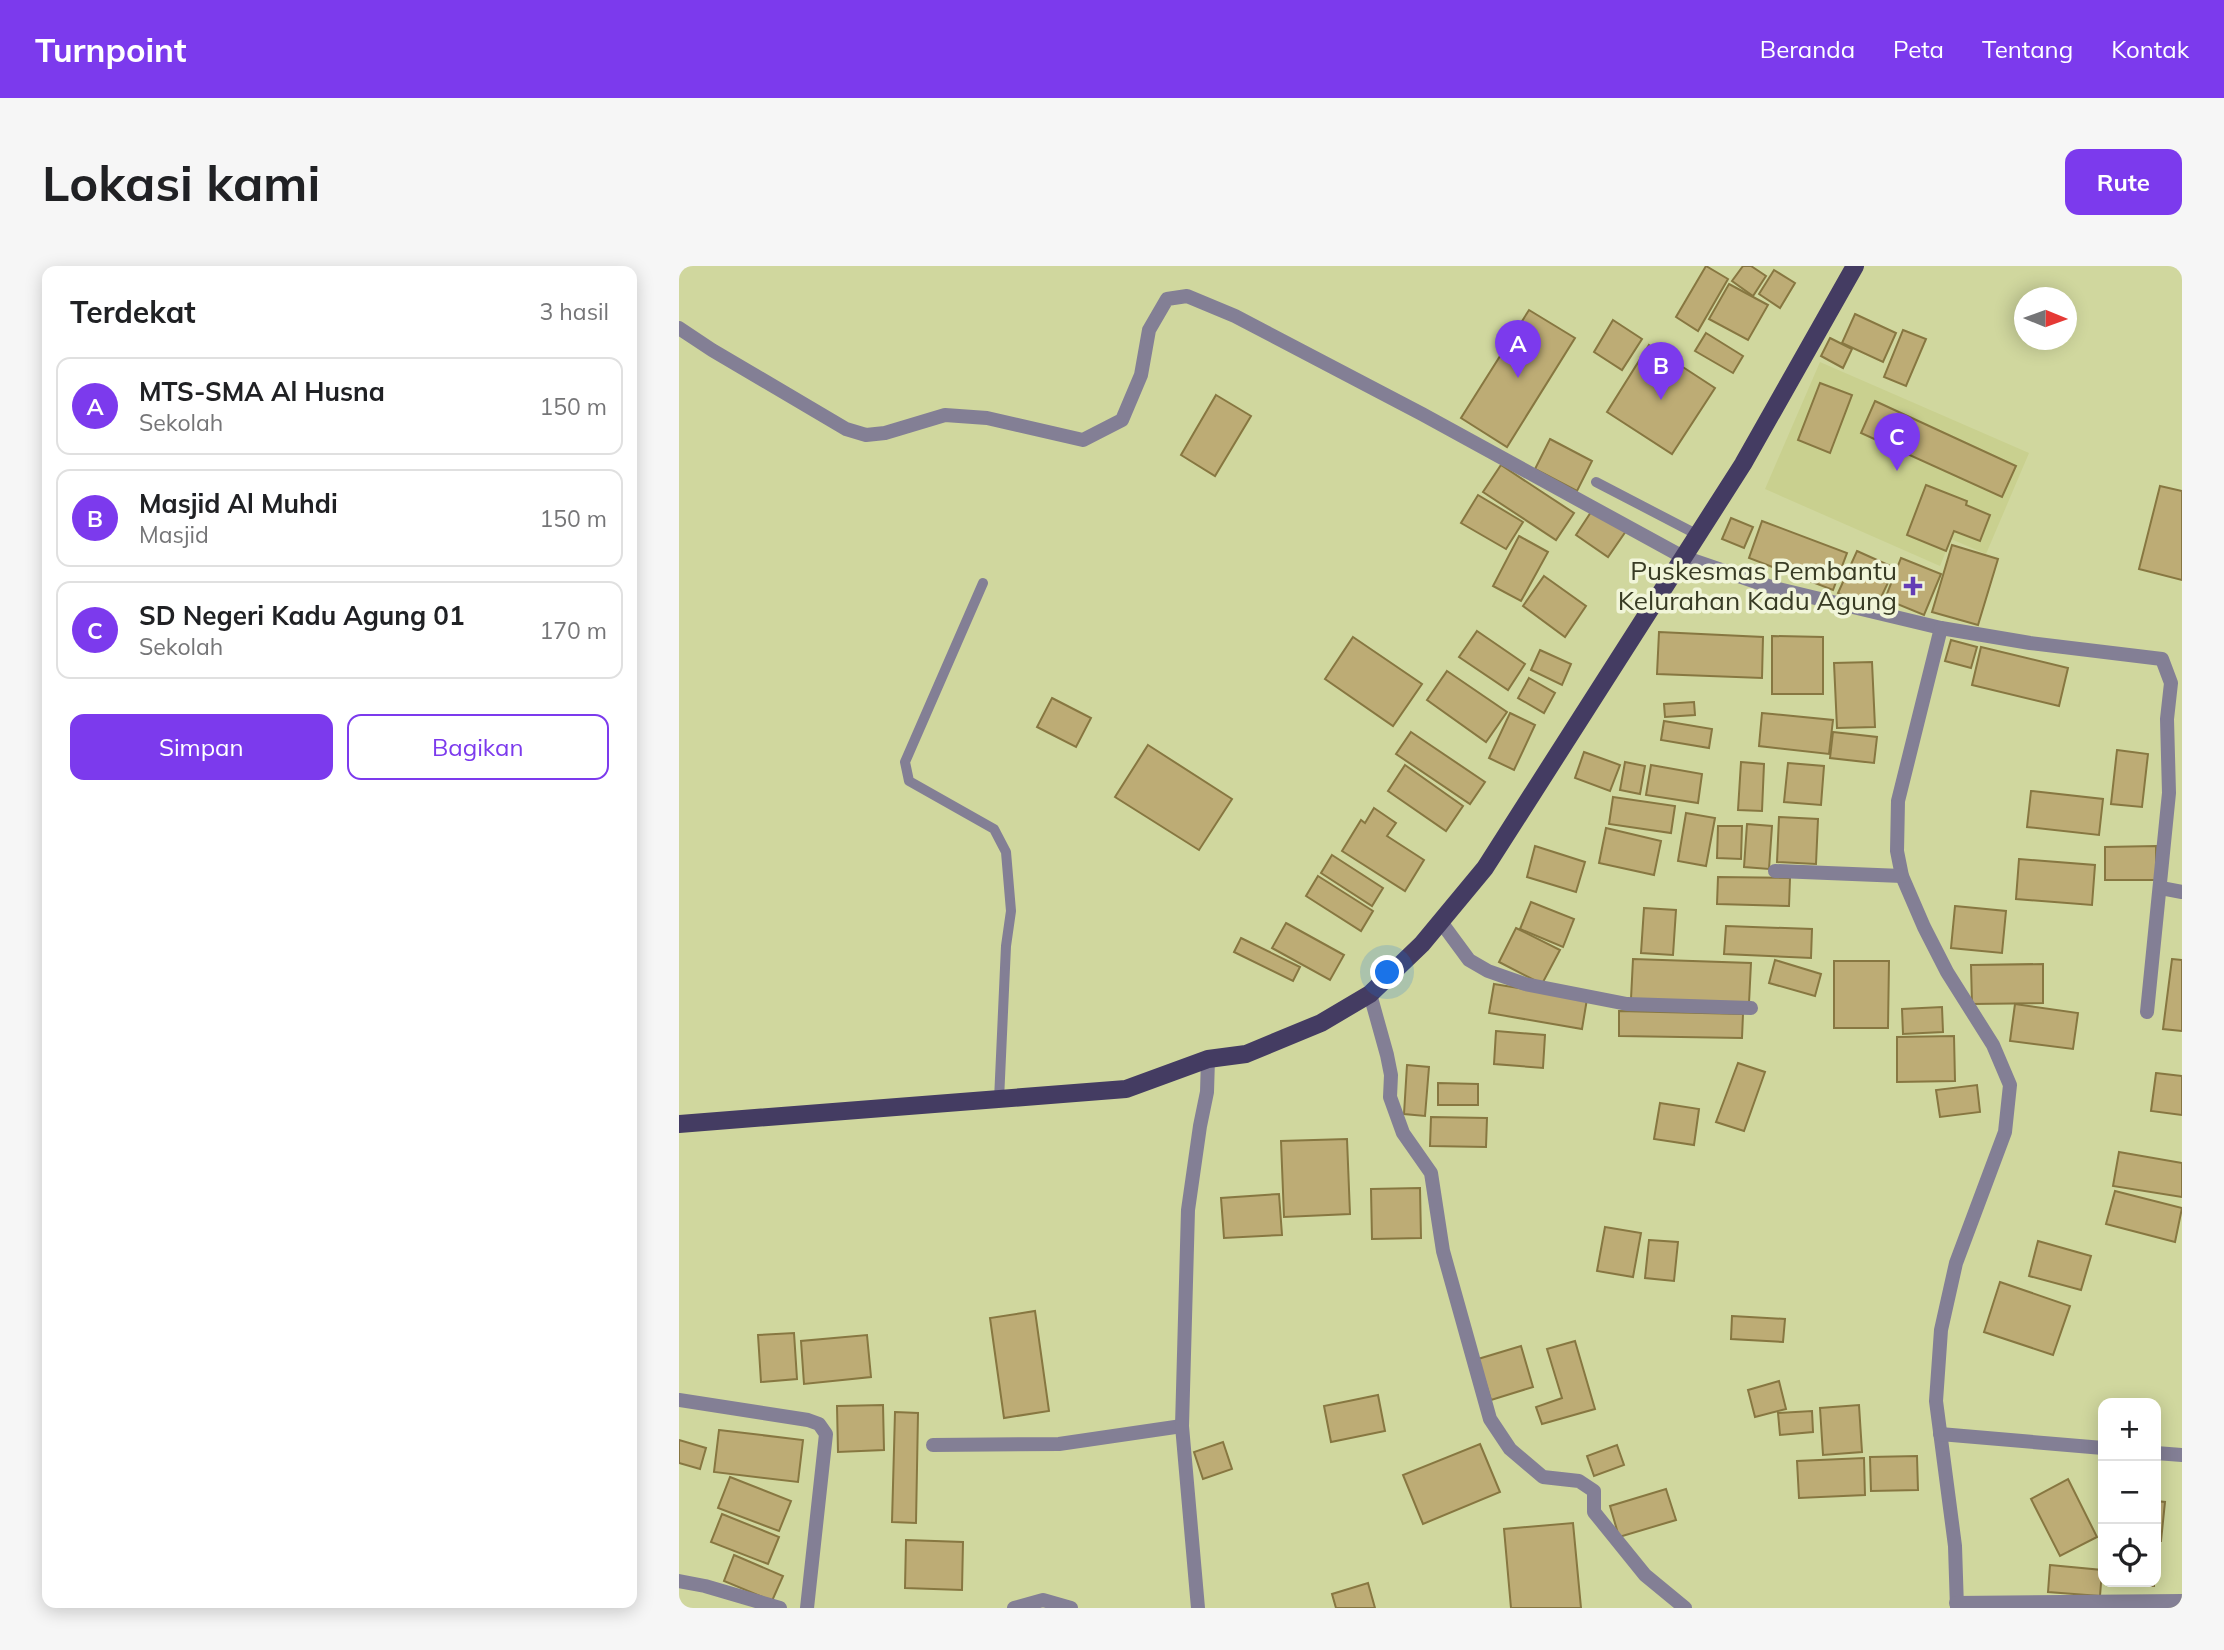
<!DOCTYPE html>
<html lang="id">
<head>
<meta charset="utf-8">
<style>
	:root { --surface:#fff; --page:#f6f6f6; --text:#202124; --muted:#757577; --line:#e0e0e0; --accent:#7c3aed }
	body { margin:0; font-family:Mulish,sans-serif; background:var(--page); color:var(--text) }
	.controls { position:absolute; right:21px; bottom:21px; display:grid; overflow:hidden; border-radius:14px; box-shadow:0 4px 18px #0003 }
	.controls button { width:63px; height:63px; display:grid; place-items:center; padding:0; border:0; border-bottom:2px solid var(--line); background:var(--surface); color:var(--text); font:35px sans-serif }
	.compass { position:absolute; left:1335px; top:21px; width:63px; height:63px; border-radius:50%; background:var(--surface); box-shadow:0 4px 18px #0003; rotate:91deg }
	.you { position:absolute; left:709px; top:707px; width:24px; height:24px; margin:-18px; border:5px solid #fff; border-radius:50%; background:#1a73e8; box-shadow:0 0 0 10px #1a73e833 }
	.badge { display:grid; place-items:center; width:46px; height:46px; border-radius:50%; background:var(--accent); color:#fff; font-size:23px; font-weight:700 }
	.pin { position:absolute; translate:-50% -58px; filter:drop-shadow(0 2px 4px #0008) }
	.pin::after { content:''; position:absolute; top:37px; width:24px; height:21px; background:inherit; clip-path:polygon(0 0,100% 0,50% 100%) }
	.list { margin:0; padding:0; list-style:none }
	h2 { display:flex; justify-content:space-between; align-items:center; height:91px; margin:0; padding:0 28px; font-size:30px }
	h2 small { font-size:23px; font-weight:400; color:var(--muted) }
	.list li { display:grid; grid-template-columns:46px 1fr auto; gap:21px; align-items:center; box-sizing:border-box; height:98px; margin:0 14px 14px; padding:0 14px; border:2px solid var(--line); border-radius:14px }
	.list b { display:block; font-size:26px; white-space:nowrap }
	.list p { margin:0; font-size:23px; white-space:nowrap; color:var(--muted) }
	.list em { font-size:23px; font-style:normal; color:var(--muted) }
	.actions { display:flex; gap:14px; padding:21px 28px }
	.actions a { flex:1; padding:16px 0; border:2px solid var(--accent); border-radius:14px; text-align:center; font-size:24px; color:var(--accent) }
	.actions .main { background:var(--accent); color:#fff }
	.icon { flex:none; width:38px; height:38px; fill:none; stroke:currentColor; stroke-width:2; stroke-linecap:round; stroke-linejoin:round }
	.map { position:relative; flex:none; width:1503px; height:1342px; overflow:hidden; border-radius:14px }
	header { display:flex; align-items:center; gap:42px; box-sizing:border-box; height:98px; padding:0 35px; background:var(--accent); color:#fff }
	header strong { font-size:33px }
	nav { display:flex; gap:38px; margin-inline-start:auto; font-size:24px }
	.intro { display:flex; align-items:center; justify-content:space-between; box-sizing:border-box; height:168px; padding:0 42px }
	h1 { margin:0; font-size:49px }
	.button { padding:18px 32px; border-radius:14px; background:var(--accent); color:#fff; font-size:24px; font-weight:700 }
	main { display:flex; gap:42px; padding:0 42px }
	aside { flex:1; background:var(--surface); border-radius:14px; box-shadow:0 4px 18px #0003 }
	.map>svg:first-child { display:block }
</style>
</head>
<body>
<header>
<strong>Turnpoint</strong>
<nav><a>Beranda</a><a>Peta</a><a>Tentang</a><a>Kontak</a></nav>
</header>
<div class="intro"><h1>Lokasi kami</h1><a class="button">Rute</a></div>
<main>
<aside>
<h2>Terdekat<small>3 hasil</small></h2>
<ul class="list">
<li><span class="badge">A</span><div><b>MTS-SMA Al Husna</b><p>Sekolah</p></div><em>150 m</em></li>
<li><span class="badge">B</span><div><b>Masjid Al Muhdi</b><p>Masjid</p></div><em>150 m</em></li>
<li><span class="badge">C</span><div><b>SD Negeri Kadu Agung 01</b><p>Sekolah</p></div><em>170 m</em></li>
</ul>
<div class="actions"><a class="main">Simpan</a><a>Bagikan</a></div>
</aside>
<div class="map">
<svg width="1503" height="1342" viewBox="0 0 1503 1342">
	<rect width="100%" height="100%" fill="#d0d79e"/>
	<polygon fill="#c9d08f" points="1141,96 1350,187 1307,288 1272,273 1261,300 1086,223"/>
	<g fill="#bdac75" stroke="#877741" stroke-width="2">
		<polygon points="1027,0 1049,13 1019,65 997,51"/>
		<polygon points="1064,0 1072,0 1087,10 1074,30 1053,15"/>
		<polygon points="1095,4 1116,17 1101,42 1080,28"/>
		<polygon points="1050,18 1089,39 1069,74 1030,53"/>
		<polygon points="850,44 896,72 828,181 782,152"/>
		<polygon points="1176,48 1217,67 1204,96 1163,77"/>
		<polygon points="934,54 963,73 943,104 915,86"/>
		<polygon points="1224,64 1247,73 1227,120 1205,111"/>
		<polygon points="1027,67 1064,90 1054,107 1016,85"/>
		<polygon points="1151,72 1173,83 1164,102 1142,90"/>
		<polygon points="970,79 1036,122 993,188 928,146"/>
		<polygon points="1141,117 1173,129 1151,187 1119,174"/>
		<polygon points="537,129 572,150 536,210 502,189"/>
		<polygon points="1196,135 1337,200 1323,231 1182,167"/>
		<polygon points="871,173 913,195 898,225 856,203"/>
		<polygon points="822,199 895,247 877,274 804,226"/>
		<polygon points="1247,219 1288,235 1287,239 1311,249 1301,275 1275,265 1267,285 1228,269"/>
		<polygon points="1481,220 1503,225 1503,314 1460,303"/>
		<polygon points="799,229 844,256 827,283 782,257"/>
		<polygon points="914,243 947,265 929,291 897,269"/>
		<polygon points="1052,252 1074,261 1065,282 1043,273"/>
		<polygon points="1083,255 1168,287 1154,324 1070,292"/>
		<polygon points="840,270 869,286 842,335 814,320"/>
		<polygon points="1273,279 1319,293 1299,359 1253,346"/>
		<polygon points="1178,285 1216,302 1196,344 1159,327"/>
		<polygon points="1222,292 1262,308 1245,349 1206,333"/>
		<polygon points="865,310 907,340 886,371 844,340"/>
		<polygon points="798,365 846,398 829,424 780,391"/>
		<polygon points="980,366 1084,371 1083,412 978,408"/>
		<polygon points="1093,370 1144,371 1144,428 1093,428"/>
		<polygon points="674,371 743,418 714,460 646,413"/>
		<polygon points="1272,374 1298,381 1292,402 1266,395"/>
		<polygon points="1302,381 1389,402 1380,440 1293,419"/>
		<polygon points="861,384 892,398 883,419 852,404"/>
		<polygon points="1193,396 1196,461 1158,462 1155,397"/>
		<polygon points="768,405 828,446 807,476 748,434"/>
		<polygon points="850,412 876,427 865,447 839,432"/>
		<polygon points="373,432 412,452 397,481 358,461"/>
		<polygon points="1015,436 1016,449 986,451 985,438"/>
		<polygon points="831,447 856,459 835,504 810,492"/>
		<polygon points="1083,447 1154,454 1150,488 1080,480"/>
		<polygon points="985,455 1033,463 1030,482 982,474"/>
		<polygon points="732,466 806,516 791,538 717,488"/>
		<polygon points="1154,466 1198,471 1195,497 1151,492"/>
		<polygon points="469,479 553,533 520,584 436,531"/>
		<polygon points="1438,484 1469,488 1463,541 1432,538"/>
		<polygon points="905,486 941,499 931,525 896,512"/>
		<polygon points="946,496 966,500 961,528 941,524"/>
		<polygon points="1062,496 1085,498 1083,545 1059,544"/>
		<polygon points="1109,497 1145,500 1142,539 1105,536"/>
		<polygon points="726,499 784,540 767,565 709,525"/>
		<polygon points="972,499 1023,508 1019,537 967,529"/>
		<polygon points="1352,525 1424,533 1420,569 1348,561"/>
		<polygon points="934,531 996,540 992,567 930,558"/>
		<polygon points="695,542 717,557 708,570 745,594 726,625 663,585 682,554 686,557"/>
		<polygon points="1007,547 1036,552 1027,600 999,595"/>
		<polygon points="1100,551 1139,553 1137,598 1098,596"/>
		<polygon points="1068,558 1093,560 1090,603 1065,601"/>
		<polygon points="1039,560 1063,560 1062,593 1038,592"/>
		<polygon points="927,562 982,575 975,609 920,597"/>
		<polygon points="856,580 906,596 897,626 848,611"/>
		<polygon points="1477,580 1477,614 1426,614 1426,581"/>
		<polygon points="653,589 704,622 693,640 642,607"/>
		<polygon points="1340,593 1416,599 1413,639 1337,633"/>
		<polygon points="639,610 694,645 682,665 627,630"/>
		<polygon points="1039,611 1111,612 1110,640 1038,638"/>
		<polygon points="852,636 895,653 884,681 841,663"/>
		<polygon points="1276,640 1327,645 1323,687 1272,682"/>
		<polygon points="965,642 997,644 994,689 962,687"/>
		<polygon points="607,657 665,689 651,714 593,682"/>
		<polygon points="1047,660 1133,663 1132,692 1045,688"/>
		<polygon points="837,662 881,684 863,718 820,696"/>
		<polygon points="562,672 621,701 614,715 555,686"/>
		<polygon points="954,693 1072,697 1070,737 952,733"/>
		<polygon points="1493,693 1503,694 1503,765 1484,763"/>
		<polygon points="1096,694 1142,708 1136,730 1090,717"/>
		<polygon points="1155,695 1210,695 1209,762 1155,762"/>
		<polygon points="1364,698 1364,737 1293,738 1292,699"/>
		<polygon points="815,718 908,733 903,763 810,747"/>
		<polygon points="1336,738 1399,747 1394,783 1331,775"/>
		<polygon points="1263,741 1264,766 1224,768 1223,743"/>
		<polygon points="940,745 1064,748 1063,772 940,770"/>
		<polygon points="817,765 866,769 864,802 815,798"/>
		<polygon points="1275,770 1276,815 1218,816 1218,771"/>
		<polygon points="1059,797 1086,806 1065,865 1037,856"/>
		<polygon points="728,799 750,801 746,850 725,848"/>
		<polygon points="1477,807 1503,810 1503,849 1472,845"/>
		<polygon points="759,817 799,818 799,839 759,839"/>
		<polygon points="1298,819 1301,846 1261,851 1257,824"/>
		<polygon points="981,837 1020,843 1015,879 975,873"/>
		<polygon points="752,851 808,852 807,881 751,880"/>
		<polygon points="668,873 671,948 605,951 602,875"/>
		<polygon points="1440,886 1503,897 1503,931 1434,920"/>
		<polygon points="741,922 742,972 693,973 692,923"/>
		<polygon points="1436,925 1503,942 1496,976 1427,958"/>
		<polygon points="600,928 603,969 545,972 542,932"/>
		<polygon points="926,961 962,967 954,1011 918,1005"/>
		<polygon points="970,974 999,976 995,1015 966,1012"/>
		<polygon points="1359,975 1412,990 1402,1024 1350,1010"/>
		<polygon points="1321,1016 1391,1040 1374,1089 1305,1066"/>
		<polygon points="356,1045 370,1145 325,1152 311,1052"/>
		<polygon points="1053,1050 1106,1053 1104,1076 1052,1073"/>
		<polygon points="115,1067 118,1113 82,1116 79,1069"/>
		<polygon points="188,1069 192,1111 125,1118 122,1075"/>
		<polygon points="896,1075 916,1143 863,1158 857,1141 883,1132 868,1083"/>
		<polygon points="842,1080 854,1121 812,1134 799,1093"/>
		<polygon points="1100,1115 1107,1143 1076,1151 1069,1124"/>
		<polygon points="699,1129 706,1165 652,1176 645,1140"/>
		<polygon points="204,1139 205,1184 159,1186 158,1140"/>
		<polygon points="1180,1139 1183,1186 1144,1189 1141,1142"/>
		<polygon points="1133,1145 1134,1166 1101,1169 1099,1147"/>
		<polygon points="216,1146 239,1147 237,1257 213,1256"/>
		<polygon points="40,1164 124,1174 119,1216 35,1206"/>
		<polygon points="0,1174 27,1182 21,1203 0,1197"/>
		<polygon points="544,1176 553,1203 524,1213 515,1186"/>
		<polygon points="801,1178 821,1226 744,1258 724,1209"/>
		<polygon points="938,1179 945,1199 915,1210 908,1190"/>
		<polygon points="1238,1190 1239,1224 1192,1225 1191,1191"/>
		<polygon points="1185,1192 1186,1229 1120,1232 1118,1195"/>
		<polygon points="51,1211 112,1235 100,1265 39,1242"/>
		<polygon points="1389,1213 1418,1271 1381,1290 1352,1233"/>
		<polygon points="987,1223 997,1254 940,1271 931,1240"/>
		<polygon points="1477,1235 1486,1236 1482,1275 1477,1275"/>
		<polygon points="43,1248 100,1271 89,1298 32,1276"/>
		<polygon points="894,1257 902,1342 832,1342 825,1263"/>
		<polygon points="227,1274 284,1276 283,1324 226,1322"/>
		<polygon points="55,1289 104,1310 93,1335 45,1315"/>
		<polygon points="1371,1299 1423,1304 1421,1330 1369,1326"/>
		<polygon points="1441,1316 1475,1316 1475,1320 1440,1318"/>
		<polygon points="689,1317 696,1342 657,1342 653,1328"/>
	</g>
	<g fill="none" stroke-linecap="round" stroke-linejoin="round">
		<g stroke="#837f95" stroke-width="10">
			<polyline points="917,216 1019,269"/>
			<polyline points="304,317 226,496 230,515 315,563 327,586 332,645 327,680 320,834"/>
		</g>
		<g stroke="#837f95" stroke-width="14">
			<polyline points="0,62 33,84 167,163 187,169 206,167 266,149 308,152 404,174 443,154 462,109 470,64 488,33 508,30 556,50 743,148 1004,291 1095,322 1262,362 1351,377 1483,393 1492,417 1488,453 1490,527 1468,746"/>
			<polyline points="1262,362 1219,535 1218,585 1223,610 1245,661 1268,706 1314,779 1331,819 1326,866 1277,997 1262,1064 1257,1135 1276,1280 1278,1342"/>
			<polyline points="1096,605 1223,610"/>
			<polyline points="1482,622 1503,626"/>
			<polyline points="762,656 790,694 809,705 846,718 948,738 1072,742"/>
			<polyline points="691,728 708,789 712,809 711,831 724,867 752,907 764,985 811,1153 831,1183 864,1211 900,1215 915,1225 915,1246 966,1309 1006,1342"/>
			<polyline points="0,1134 129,1154 140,1158 147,1168 128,1342"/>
			<polyline points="1261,1168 1424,1182"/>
			<polyline points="254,1179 380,1178 503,1160"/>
			<polyline points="1477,1187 1503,1189"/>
			<polyline points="0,1315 26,1320 101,1342"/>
			<polyline points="1277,1337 1503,1335"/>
			<polyline points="335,1342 364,1334 392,1342"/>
			<polyline points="519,1342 503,1160 509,944 521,860 528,826 529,793"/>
		</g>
		<polyline stroke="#443c62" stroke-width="18" points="0,858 447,823 529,793 567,788 642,757 691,728 743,678 806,602 1064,198 1176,0"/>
	</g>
	<path fill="#643db5" stroke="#f1f5d9" stroke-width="2.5" d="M1230.5 309.5h7v7h7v7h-7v7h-7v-7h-7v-7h7z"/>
	<g text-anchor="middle" stroke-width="7" stroke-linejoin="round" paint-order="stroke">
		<g font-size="26" fill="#383b24" stroke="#f1f5d9" text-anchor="end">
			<text x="1218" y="314">Puskesmas Pembantu<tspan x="1218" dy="30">Kelurahan Kadu Agung</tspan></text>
		</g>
	</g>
</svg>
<div class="controls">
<button>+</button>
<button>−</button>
<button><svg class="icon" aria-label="locate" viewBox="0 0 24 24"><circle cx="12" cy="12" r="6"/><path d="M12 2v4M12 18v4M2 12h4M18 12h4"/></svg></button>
</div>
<svg class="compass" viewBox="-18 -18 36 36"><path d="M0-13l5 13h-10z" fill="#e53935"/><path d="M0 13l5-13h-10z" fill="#757577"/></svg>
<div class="you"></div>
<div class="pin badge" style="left:839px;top:112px">A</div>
<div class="pin badge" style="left:982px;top:134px">B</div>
<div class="pin badge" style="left:1218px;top:205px">C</div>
</div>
</main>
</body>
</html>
